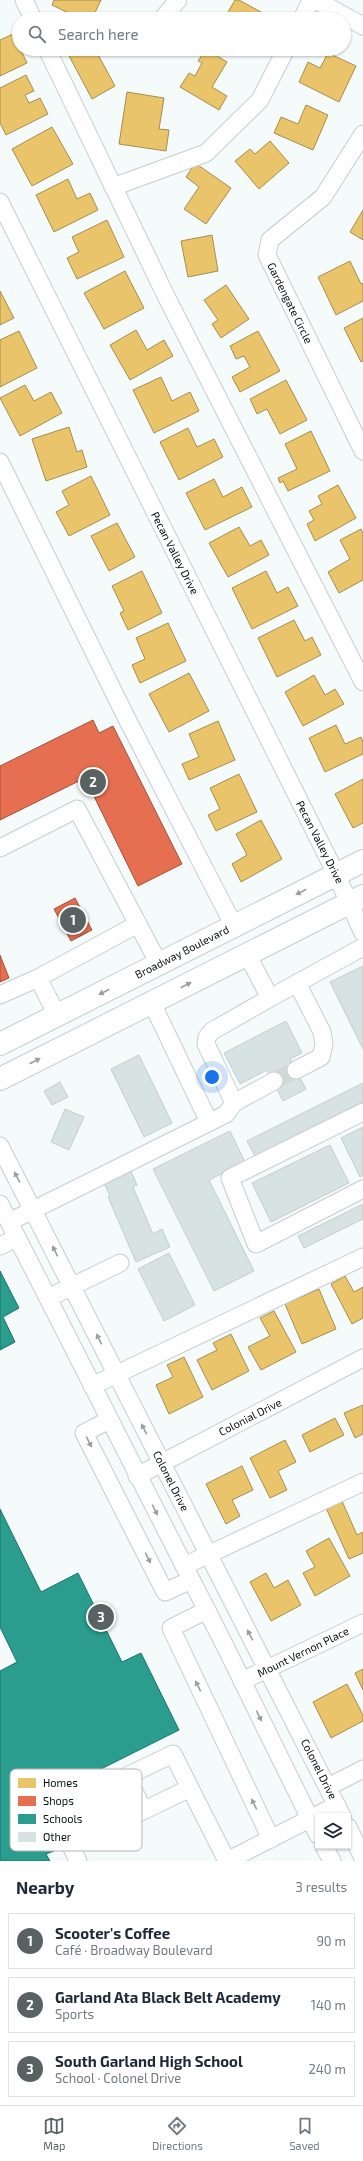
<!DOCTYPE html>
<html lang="en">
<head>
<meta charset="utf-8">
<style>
	:root { --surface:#fff; --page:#f2f2f3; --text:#1f2937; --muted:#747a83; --line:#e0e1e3; --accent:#596262 }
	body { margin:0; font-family:"Exo 2",sans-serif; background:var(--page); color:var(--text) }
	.controls { position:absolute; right:12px; bottom:12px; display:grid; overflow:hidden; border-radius:0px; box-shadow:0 1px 3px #0004 }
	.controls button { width:36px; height:36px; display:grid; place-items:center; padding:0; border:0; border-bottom:1px solid var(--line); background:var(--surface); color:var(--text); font:20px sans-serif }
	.you { position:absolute; left:212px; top:1077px; width:14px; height:14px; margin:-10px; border:3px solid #fff; border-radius:50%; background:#1a73e8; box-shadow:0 0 0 6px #1a73e833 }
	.badge { display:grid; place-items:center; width:26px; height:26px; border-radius:50%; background:var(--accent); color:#fff; font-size:13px; font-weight:700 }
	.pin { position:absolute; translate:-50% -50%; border:2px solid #fff; box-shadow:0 1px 4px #0006 }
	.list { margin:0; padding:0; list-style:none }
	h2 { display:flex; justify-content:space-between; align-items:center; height:52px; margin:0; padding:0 16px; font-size:17px }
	h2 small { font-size:13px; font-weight:400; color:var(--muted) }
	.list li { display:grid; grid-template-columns:26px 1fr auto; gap:12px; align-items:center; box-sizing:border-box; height:56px; margin:0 8px 8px; padding:0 8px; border:1px solid var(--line); border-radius:0px }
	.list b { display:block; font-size:15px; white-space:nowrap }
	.list p { margin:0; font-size:13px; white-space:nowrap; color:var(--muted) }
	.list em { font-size:13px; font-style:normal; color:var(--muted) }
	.icon { flex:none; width:22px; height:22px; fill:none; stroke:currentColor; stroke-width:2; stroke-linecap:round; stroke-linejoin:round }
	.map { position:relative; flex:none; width:363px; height:1861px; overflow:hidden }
	.search { position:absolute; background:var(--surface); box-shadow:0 1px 3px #0004; left:12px; right:12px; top:12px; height:44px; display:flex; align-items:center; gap:10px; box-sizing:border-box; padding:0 14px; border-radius:22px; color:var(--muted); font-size:15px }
	.sheet { height:244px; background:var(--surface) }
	nav { display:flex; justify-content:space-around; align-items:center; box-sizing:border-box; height:56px; border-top:1px solid var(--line); background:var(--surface); font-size:11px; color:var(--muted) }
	nav a { display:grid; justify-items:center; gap:2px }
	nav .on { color:var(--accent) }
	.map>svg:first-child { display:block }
</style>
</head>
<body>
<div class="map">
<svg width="363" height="1861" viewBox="0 0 363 1861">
	<rect width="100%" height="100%" fill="#f5fbfb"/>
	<g fill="#e9c46a" stroke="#a58e4f">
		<polygon points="54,0 101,0 92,19 81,19 52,5"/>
		<polygon points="235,0 239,0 272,18 224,19"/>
		<polygon points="13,34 27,63 0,76 0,40"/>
		<polygon points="72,49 95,49 115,86 92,99 67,52"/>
		<polygon points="206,49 227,62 212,87 227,96 219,110 180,87 189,73 195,76 202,63 198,61"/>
		<polygon points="328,53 356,66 339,102 299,82 308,62 320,68"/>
		<polygon points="26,75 34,91 25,95 29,103 40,98 48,114 6,135 0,123 0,88"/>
		<polygon points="127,92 164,98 159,129 169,130 166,151 119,144"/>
		<polygon points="306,105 328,115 313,150 274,133 281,117 298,124"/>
		<polygon points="52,127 73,164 32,186 12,149"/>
		<polygon points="270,141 289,163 259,189 235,161 250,149 255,154"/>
		<polygon points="195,163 231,188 206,224 184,209 199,187 186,177"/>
		<polygon points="68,179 77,199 90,193 98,210 54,232 36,195"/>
		<polygon points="363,210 363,240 350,232"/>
		<polygon points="107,220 124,257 77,279 67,258 79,252 72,237"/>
		<polygon points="212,235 218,271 188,277 181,241"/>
		<polygon points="350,261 361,284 363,283 363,301 336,315 318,277"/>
		<polygon points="125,271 144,308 104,329 84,293"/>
		<polygon points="226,285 249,319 221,338 212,324 218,320 204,300"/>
		<polygon points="0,291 14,318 0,325"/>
		<polygon points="363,318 363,361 361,362 344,328"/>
		<polygon points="136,330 147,350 164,340 173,356 130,380 110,345"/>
		<polygon points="19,331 37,368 0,387 0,340"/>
		<polygon points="258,331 280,371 240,392 232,377 250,367 244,356 236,359 230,346"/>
		<polygon points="161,377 172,401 190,392 199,411 154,433 133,390"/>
		<polygon points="286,380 307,420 280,434 267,409 257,414 250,399"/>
		<polygon points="25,385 34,401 51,392 62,413 20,436 0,398"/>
		<polygon points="69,427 77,452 82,450 87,467 46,481 32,439"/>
		<polygon points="188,428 197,447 214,439 223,457 179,480 160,442"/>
		<polygon points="311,431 330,471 288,491 283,481 280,483 278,478 297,469 285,444"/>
		<polygon points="91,476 110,515 69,536 56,512 69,505 62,491"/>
		<polygon points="214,479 223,497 242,487 252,507 205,530 186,493"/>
		<polygon points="338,485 356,518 315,541 307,524 314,520 309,511 322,504 318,496"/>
		<polygon points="117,523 135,557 109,571 91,536"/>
		<polygon points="239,527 250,546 261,540 269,555 228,577 209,543"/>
		<polygon points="361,529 363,533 363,580 339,593 328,572 350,559 340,540"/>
		<polygon points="142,571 162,613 128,630 120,613 124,611 112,586"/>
		<polygon points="266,571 277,593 288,587 298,606 252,629 232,588"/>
		<polygon points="294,620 305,641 312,637 321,655 277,677 258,638"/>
		<polygon points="168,623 186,661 140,683 132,665 145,659 136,638"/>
		<polygon points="189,673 209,711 169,732 149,694"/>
		<polygon points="314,675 325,695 335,689 344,704 303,726 285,692"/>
		<polygon points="218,721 235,760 189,780 182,764 199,757 189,734"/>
		<polygon points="336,725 345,744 361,737 363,742 363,754 325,772 309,738"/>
		<polygon points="239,774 257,812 216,831 208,815 220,809 210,788"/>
		<polygon points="363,779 363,823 353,828 335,794"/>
		<polygon points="261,820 282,859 241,882 232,864 247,855 236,834"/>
		<polygon points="345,1276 354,1292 363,1287 363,1318 352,1324 331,1284"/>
		<polygon points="319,1289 336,1329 302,1344 285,1304"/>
		<polygon points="274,1311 296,1352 261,1370 248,1347 270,1336 260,1318"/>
		<polygon points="231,1334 249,1371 212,1390 197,1360 217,1350 213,1343"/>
		<polygon points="184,1357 203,1397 169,1414 156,1385 173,1377 167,1365"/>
		<polygon points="363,1405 363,1434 355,1438 344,1413"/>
		<polygon points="335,1418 344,1435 310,1452 302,1435"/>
		<polygon points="285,1440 296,1462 278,1471 287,1490 270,1498 250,1458"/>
		<polygon points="242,1466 253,1490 232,1500 240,1516 226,1524 206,1484"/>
		<polygon points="342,1501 357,1535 363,1532 363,1553 349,1559 326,1508"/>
		<polygon points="329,1538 350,1576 315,1596 303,1573 315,1567 306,1551"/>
		<polygon points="266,1573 274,1588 288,1580 301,1605 271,1621 250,1582"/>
		<polygon points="363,1669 363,1690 355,1673"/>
		<polygon points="347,1684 363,1715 363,1721 331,1738 313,1702"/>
	</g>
	<g fill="#e76f51" stroke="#a3523d">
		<polygon points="93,720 99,733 113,726 182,864 138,886 85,778 0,820 0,766"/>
		<polygon points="75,898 92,930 71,941 54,909"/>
		<polygon points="0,955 9,978 0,982"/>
	</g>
	<g fill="#2a9d8f" stroke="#1f7269">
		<polygon points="0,1271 19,1308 3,1317 15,1342 0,1350"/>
		<polygon points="0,1509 41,1592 78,1573 122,1662 141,1653 179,1730 37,1801 45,1816 39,1819 54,1851 46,1854 50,1861 0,1861 0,1671 17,1662 0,1627"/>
	</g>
	<g fill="#d7e2e2" stroke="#c5cdce">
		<polygon points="363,966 363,1049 330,982"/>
		<polygon points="286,1021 302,1053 290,1059 306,1089 283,1101 267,1070 240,1084 224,1053"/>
		<polygon points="139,1055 172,1123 144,1137 111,1069"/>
		<polygon points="60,1082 68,1097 52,1105 44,1091"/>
		<polygon points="363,1083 363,1102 255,1156 247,1141"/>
		<polygon points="65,1109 84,1117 69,1150 51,1142"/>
		<polygon points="363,1127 363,1175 360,1177 341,1138"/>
		<polygon points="230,1131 245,1162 209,1180 254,1271 214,1291 153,1169"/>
		<polygon points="330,1145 349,1183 271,1222 252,1183"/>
		<polygon points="130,1169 137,1185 133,1187 153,1234 162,1229 170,1247 136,1262 108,1197 110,1196 103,1180"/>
		<polygon points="363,1204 363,1219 304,1248 298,1236"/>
		<polygon points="169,1253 195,1305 164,1321 138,1269"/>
	</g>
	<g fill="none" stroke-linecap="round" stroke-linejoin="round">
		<polyline stroke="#d1d8d8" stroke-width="17" stroke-dasharray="17 8" stroke-linecap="butt" points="274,1081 296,1070"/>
		<defs>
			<g id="minor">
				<polyline points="24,0 33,19"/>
				<polyline points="316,0 363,26"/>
				<polyline points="162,19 178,0"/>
				<polyline points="302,19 311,0"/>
				<polyline points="47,49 166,296 363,682"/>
				<polyline points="363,134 323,197 270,240 267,255 363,451"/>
				<polyline points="113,187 206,153 260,100 286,49"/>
				<polyline points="0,202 336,874 363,933"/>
				<polyline points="0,462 126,717 234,926"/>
				<polyline points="0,848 77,809 159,964"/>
				<polyline points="247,954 270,998 363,947"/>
				<polyline points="0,995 38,978"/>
				<polyline points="152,1003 209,1122"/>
				<polyline points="57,1015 38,978 138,924"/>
				<polyline points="296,1070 321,1057 324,1044 322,1032 297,983"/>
				<polyline points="234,1103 274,1081"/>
				<polyline points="363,1112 230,1178 256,1244 363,1189"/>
				<polyline points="0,1146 342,1816"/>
				<polyline points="0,1204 225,1646 318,1835"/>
				<polyline points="9,1222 226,1114 234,1103 206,1044 207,1037 212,1031 270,998"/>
				<polyline points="0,1246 17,1238"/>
				<polyline points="48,1298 120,1263"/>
				<polyline points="92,1386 363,1257"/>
				<polyline points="109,1420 84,1433 165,1592 191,1580"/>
				<polyline points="137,1476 363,1358"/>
				<polyline points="184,1566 363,1482"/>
				<polyline points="207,1610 171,1628 271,1839"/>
				<polyline points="242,1681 363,1623"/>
				<polyline points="328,1787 363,1769"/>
				<polyline points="143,1810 127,1776 173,1754 190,1788"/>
				<polyline points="348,1827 363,1858"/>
				<polyline points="324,1846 332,1861"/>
				<polyline points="78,1861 71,1846 190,1788 227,1861"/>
				<polyline points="227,1861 337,1805"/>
			</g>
			<g id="major">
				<polyline points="0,1044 363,861"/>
				<polyline points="0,1079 363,896"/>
			</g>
		</defs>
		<use href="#minor" stroke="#c6cecf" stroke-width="19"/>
		<use href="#major" stroke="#c6cecf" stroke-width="24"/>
		<use href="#minor" stroke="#fefefe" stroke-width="17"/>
		<use href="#major" stroke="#fefefe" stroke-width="22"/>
	</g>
	<defs><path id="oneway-solid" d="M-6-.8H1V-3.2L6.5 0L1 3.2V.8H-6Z"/></defs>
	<g fill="#9a9e9e">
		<use href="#oneway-solid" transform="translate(301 892) rotate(153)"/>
		<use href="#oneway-solid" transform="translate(186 985) rotate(-27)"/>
		<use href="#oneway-solid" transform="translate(104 992) rotate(153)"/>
		<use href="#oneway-solid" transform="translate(35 1061) rotate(-27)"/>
		<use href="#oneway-solid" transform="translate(17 1177) rotate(-118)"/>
		<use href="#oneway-solid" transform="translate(55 1251) rotate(-116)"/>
		<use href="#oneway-solid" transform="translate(99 1339) rotate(-116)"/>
		<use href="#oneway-solid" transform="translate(144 1429) rotate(-117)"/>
		<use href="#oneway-solid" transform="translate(89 1442) rotate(63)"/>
		<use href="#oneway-solid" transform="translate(155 1510) rotate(63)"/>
		<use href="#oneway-solid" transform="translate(148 1558) rotate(63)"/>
		<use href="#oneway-solid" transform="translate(250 1635) rotate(-118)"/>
		<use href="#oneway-solid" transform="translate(198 1686) rotate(-116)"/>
		<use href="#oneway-solid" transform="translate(259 1716) rotate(64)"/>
		<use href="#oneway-solid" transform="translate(254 1804) rotate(-116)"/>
	</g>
	<g text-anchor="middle" stroke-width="4" stroke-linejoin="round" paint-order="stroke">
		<g font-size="11" fill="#050f0f" stroke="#fff">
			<text transform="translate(290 303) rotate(64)" y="4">Gardengate Circle</text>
			<text transform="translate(175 553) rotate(63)" y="4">Pecan Valley Drive</text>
			<text transform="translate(320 842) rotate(63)" y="4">Pecan Valley Drive</text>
			<text transform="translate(182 952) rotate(-27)" y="4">Broadway Boulevard</text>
			<text transform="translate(250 1417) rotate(-27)" y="4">Colonial Drive</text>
			<text transform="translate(171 1481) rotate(63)" y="4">Colonel Drive</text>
			<text transform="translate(303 1652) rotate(-26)" y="4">Mount Vernon Place</text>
			<text transform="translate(319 1769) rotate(63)" y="4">Colonel Drive</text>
		</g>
	</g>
	<rect x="10" y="1769" width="132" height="82" rx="6" fill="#fff" stroke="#b4b7b7" stroke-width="1"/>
	<rect x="18" y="1778" width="18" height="10" fill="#e9c46a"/>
	<rect x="18" y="1796" width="18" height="10" fill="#e76f51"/>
	<rect x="18" y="1814" width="18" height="10" fill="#2a9d8f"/>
	<rect x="18" y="1832" width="18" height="10" fill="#d7e2e2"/>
	<g font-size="11" fill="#050f0f">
		<text x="43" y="1787">Homes</text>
		<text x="43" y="1805">Shops</text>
		<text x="43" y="1823">Schools</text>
		<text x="43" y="1841">Other</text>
	</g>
</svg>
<div class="controls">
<button><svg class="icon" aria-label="layers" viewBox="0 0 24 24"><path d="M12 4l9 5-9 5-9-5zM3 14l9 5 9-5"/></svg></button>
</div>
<div class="you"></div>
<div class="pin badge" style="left:73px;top:920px">1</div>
<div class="pin badge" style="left:93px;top:782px">2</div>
<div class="pin badge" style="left:101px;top:1617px">3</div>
<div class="search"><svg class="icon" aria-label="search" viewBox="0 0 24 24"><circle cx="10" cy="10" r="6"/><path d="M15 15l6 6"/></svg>Search here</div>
</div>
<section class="sheet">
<h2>Nearby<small>3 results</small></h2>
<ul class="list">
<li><span class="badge">1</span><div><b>Scooter's Coffee</b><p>Café · Broadway Boulevard</p></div><em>90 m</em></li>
<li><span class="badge">2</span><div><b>Garland Ata Black Belt Academy</b><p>Sports</p></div><em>140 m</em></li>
<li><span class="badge">3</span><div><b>South Garland High School</b><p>School · Colonel Drive</p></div><em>240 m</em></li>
</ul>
</section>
<nav>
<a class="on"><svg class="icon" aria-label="map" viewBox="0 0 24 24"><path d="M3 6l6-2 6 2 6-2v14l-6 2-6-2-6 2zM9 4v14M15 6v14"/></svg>Map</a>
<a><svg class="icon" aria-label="directions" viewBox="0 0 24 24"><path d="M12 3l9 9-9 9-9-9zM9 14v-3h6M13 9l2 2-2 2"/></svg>Directions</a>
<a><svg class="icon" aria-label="saved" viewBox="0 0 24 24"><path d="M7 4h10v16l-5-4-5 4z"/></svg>Saved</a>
</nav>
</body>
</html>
